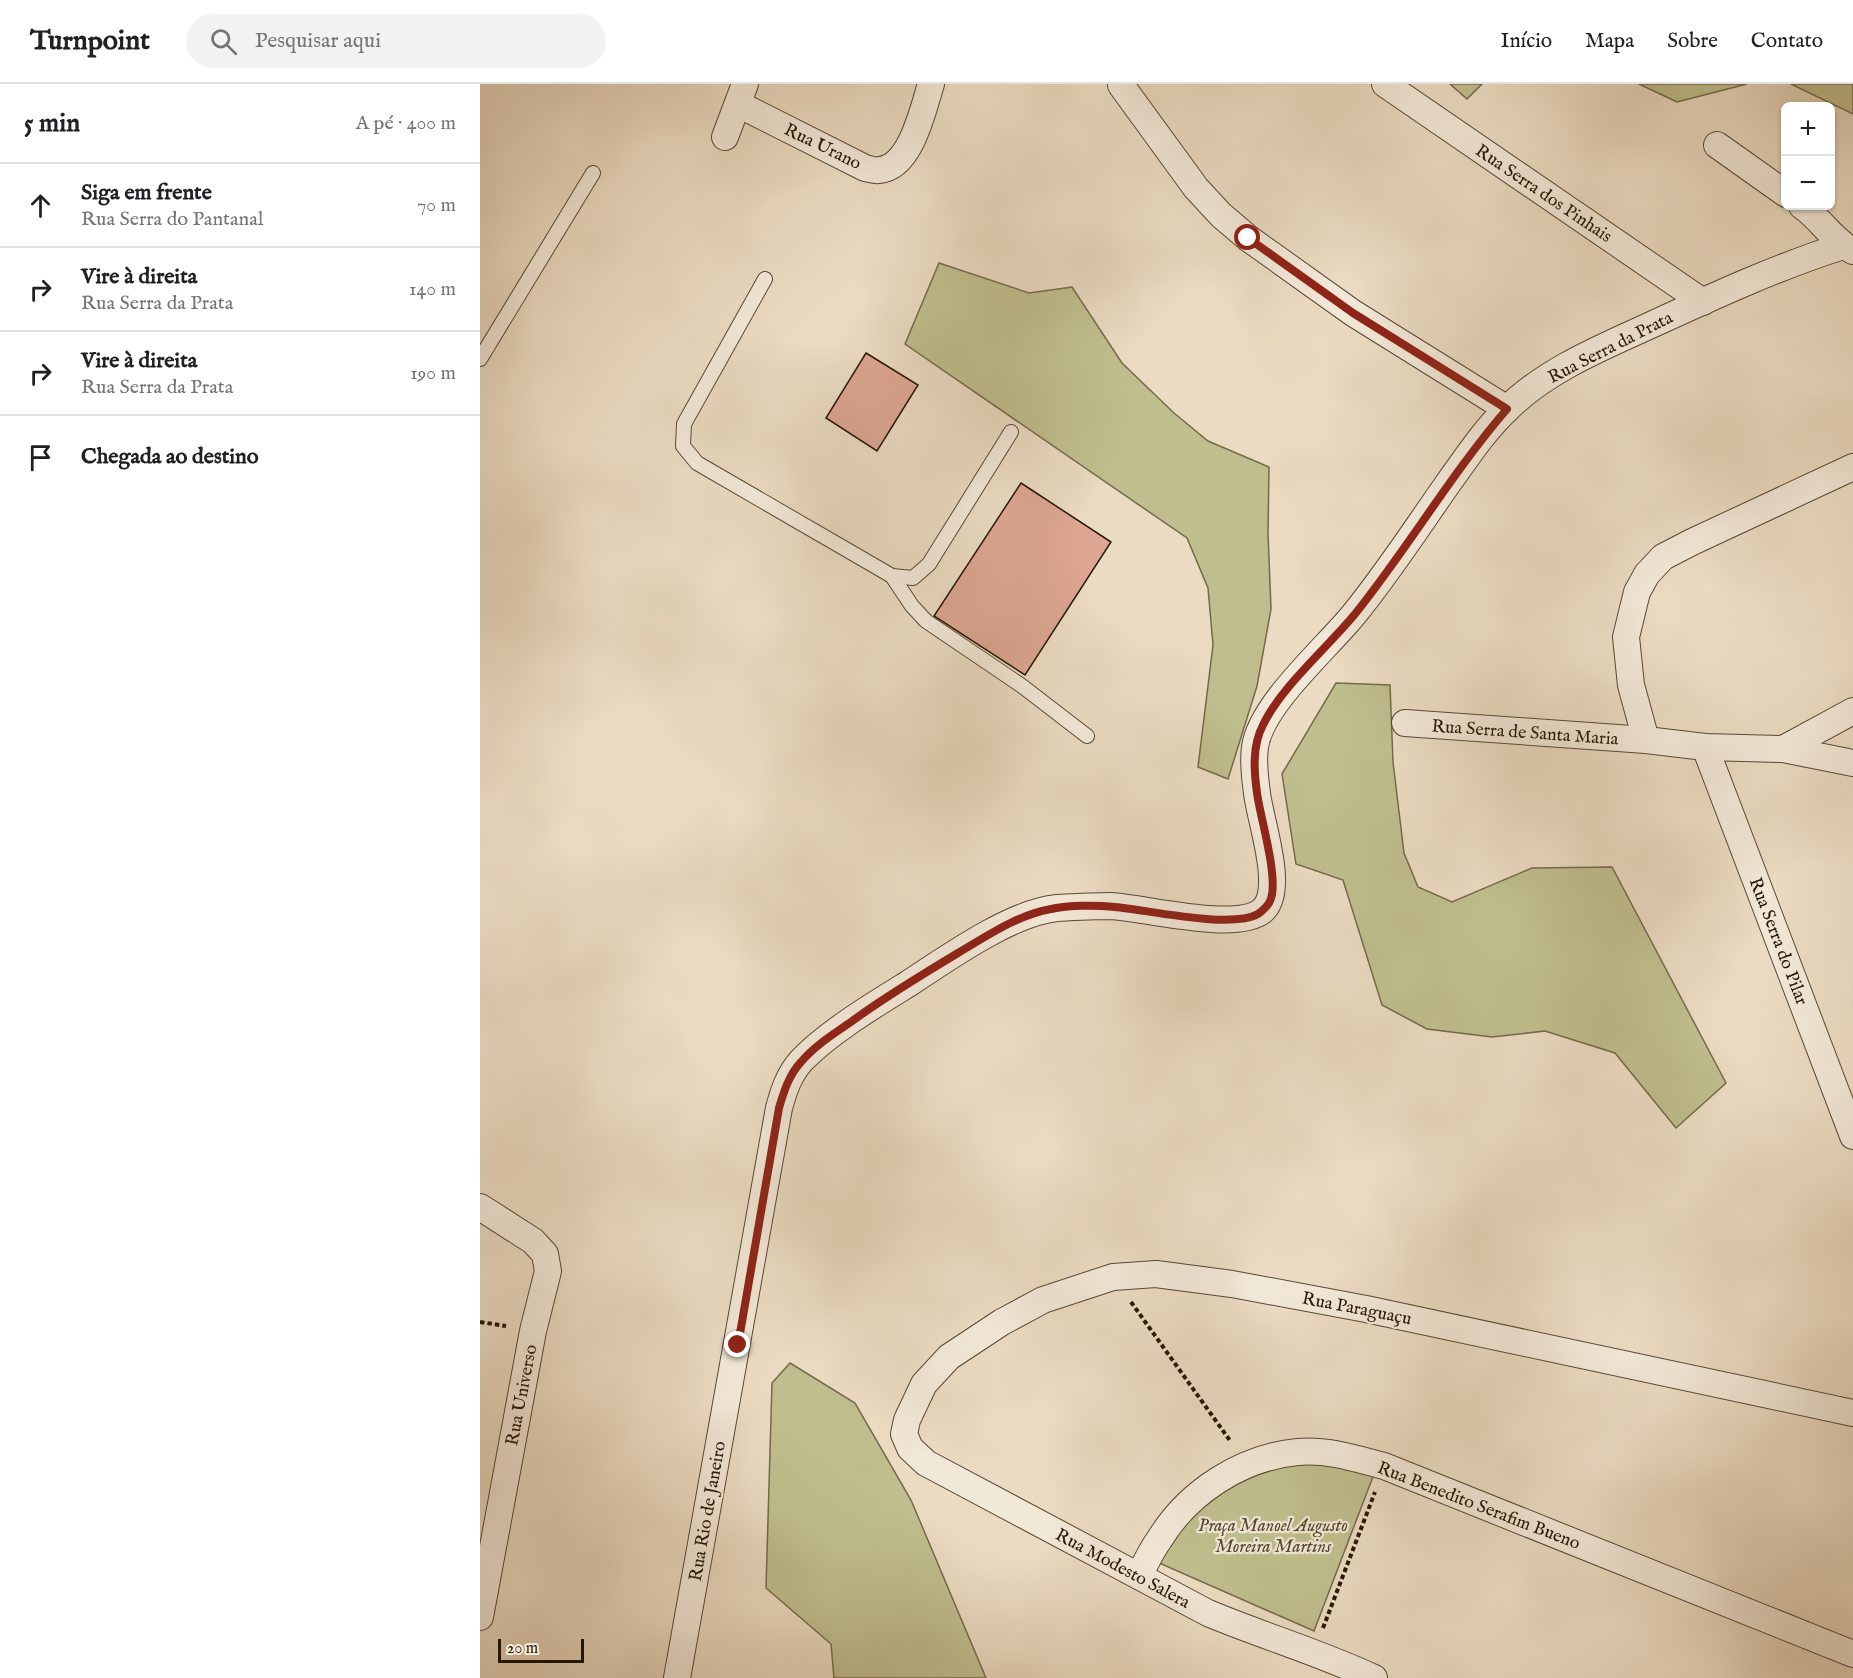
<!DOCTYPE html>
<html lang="pt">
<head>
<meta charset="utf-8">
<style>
	:root { --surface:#fff; --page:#f2f2f2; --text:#202124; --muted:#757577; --line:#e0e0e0 }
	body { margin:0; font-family:"IM FELL English",serif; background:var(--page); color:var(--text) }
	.controls { position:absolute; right:18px; top:18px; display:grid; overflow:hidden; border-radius:9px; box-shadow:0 2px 4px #0004 }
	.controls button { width:54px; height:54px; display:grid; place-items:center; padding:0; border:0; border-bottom:2px solid var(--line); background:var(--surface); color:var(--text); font:30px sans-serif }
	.scale { position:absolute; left:18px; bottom:15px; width:86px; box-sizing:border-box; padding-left:6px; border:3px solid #271706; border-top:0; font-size:16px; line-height:21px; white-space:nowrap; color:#271706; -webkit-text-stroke:4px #f2e8d7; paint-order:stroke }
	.stop { position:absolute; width:18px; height:18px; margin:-14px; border:4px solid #8f2418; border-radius:50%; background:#fff }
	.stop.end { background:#8f2418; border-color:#fff; box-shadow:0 2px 6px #0008 }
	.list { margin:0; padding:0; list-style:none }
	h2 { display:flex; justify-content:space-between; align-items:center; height:78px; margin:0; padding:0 24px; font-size:26px }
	h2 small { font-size:20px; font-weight:400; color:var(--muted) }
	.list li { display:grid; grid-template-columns:39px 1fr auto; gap:18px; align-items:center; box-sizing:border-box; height:84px; padding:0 24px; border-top:2px solid var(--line) }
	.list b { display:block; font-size:22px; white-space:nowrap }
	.list p { margin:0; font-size:20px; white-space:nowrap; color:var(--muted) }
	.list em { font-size:20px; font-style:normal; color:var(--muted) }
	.icon { flex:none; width:33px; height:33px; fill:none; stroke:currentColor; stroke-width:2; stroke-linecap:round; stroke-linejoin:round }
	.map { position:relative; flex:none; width:1373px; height:1594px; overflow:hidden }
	header { display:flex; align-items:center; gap:36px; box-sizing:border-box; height:84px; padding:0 30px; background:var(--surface); border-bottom:2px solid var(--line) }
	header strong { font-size:28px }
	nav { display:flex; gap:33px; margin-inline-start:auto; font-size:21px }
	.search { width:420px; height:54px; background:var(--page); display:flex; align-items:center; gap:15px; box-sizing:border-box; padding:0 21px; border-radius:33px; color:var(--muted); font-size:22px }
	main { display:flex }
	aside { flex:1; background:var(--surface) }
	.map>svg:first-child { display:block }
</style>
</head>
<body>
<header>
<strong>Turnpoint</strong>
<div class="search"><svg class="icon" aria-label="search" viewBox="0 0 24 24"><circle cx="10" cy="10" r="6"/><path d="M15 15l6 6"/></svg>Pesquisar aqui</div>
<nav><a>Início</a><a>Mapa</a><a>Sobre</a><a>Contato</a></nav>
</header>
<main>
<aside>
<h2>5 min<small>A pé · 400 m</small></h2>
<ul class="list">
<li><svg class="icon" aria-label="ahead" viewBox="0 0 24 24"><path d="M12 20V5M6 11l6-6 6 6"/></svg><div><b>Siga em frente</b><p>Rua Serra do Pantanal</p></div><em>70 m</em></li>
<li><svg class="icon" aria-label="right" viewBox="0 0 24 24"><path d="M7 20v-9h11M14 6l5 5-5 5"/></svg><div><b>Vire à direita</b><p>Rua Serra da Prata</p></div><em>140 m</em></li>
<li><svg class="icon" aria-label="right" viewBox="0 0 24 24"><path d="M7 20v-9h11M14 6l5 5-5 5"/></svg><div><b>Vire à direita</b><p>Rua Serra da Prata</p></div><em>190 m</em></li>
<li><svg class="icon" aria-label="arrive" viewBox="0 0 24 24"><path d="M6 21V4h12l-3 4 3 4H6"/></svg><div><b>Chegada ao destino</b></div></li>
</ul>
</aside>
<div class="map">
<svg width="1373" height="1594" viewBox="0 0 1373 1594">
	<rect width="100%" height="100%" fill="#ebdbc2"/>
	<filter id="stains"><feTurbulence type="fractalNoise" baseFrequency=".00333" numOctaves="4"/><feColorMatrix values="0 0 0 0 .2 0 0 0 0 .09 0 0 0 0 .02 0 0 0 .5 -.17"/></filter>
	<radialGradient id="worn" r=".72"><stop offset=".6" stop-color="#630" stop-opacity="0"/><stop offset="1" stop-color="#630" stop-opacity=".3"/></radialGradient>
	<g fill="#c0be8e" stroke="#746a4a" stroke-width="1.5">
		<polygon points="970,0 1002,0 987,15"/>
		<polygon points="1159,0 1267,0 1197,18"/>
		<polygon points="1311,0 1373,0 1373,30"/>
		<polygon points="459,179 549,209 592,203 642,279 694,329 728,357 789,383 788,449 791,525 777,602 748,695 718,683 733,561 728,504 707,454 425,260"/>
		<polygon points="856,599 910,601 913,678 924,769 938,803 972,818 1052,784 1132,783 1246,999 1196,1044 1135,969 1065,947 1012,953 947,945 902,921 863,796 816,780 802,690"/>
		<polygon points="310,1279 375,1319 431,1416 506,1594 354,1594 351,1560 286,1504 292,1299"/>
		<polygon points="823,1369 894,1390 834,1547 670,1475 717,1412"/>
	</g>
	<g fill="#dca692" stroke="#271706" stroke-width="1.5">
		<polygon points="386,269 438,301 397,367 346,334"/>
		<polygon points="541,399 631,458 545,591 454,532"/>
	</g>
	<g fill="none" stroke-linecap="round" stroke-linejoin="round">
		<defs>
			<g id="lane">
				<polyline points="285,195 204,340 203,362 217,379 412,492 433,494 449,480 531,348"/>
				<polyline points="0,275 113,89"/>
				<polyline points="412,492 432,522 446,537 542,602 607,652"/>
			</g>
			<g id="street">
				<polyline points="905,0 1223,218"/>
				<polyline points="641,1 716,104 741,131 768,154 873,229 1027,325"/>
				<path d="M258,20L385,84C389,85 395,87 399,86C431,84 443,25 451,0"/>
				<polyline points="245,53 265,0"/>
				<polyline points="1237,61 1306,110"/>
				<path d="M1322,122C1341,135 1353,157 1373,167"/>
				<polyline points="925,639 1166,656 1225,663 1303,665 1373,679"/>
				<polyline points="1166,656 1151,601 1146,553 1157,508 1167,490 1183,473 1212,458 1373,383"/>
				<polyline points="1225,663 1373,1052"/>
				<polyline points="1303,665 1373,627"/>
				<polyline points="0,1123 53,1157 65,1170 68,1187 53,1247 0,1533"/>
				<path d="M659,1492C665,1480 671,1467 679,1456C708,1408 762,1373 818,1368C847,1365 877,1375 904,1382L1373,1570"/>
				<path d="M197,1594L299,1024C304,1006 309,990 322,976C349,948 394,921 428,900C466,875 532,828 577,824C595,823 613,822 631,822C666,824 755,848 782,827C806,807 780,737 777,709C775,695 773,677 775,663C781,620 848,563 875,529C909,487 938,442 969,398C987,373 1004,347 1026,326C1066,286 1121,264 1171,241C1234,212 1297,183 1363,162"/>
				<path d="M894,1594C841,1569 783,1552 728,1529L446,1379L430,1364L424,1350L427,1336L444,1300L469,1273L522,1238L563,1216L633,1193L676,1190L752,1200L886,1225L1373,1329"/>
			</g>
		</defs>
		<use href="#lane" stroke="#584835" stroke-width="16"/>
		<use href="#street" stroke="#584835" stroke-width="28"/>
		<g stroke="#271706" stroke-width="4" stroke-dasharray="4.5 3" stroke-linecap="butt">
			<polyline points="651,1218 751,1358"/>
			<polyline points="0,1238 26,1242"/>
			<polyline points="843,1544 895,1408"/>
		</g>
		<use href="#lane" stroke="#f2e8d7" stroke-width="14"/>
		<use href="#street" stroke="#f2e8d7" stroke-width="26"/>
	</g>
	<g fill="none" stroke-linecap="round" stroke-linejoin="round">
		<path stroke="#8f2418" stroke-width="8" d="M258,1261L299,1024C304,1007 309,991 321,978C336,960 357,948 375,935C408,911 443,890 478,869C507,852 537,831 571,825C589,821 617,821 635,823C668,826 751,845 778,830C782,827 788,822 790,817C800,797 780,733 777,709C774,687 772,662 783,641C801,603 847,564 875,530C928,464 971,390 1027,325L873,229L768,154"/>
	</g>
	<g text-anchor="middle" stroke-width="4.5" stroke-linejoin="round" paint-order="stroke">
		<g font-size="18" fill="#271706" stroke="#f2e8d7">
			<text transform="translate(343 62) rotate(26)" y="6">Rua Urano</text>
			<text transform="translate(1064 109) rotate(34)" y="6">Rua Serra dos Pinhais</text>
			<text transform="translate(1130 263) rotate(-27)" y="6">Rua Serra da Prata</text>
			<text transform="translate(1045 648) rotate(4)" y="6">Rua Serra de Santa Maria</text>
			<text transform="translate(1299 857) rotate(69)" y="6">Rua Serra do Pilar</text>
			<text transform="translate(877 1224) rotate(11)" y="6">Rua Paraguaçu</text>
			<text transform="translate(41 1311) rotate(-79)" y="6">Rua Universo</text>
			<text transform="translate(999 1421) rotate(21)" y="6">Rua Benedito Serafim Bueno</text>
			<text transform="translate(227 1427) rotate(-80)" y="6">Rua Rio de Janeiro</text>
			<text transform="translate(643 1484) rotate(28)" y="6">Rua Modesto Salera</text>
		</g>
		<g font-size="18" font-style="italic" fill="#55492f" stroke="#f2e8d7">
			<text x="793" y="1447">Praça Manoel Augusto<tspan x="793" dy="21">Moreira Martins</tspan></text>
		</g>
	</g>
	<rect width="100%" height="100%" filter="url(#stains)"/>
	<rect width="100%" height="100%" fill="url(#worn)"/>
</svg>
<div class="controls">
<button>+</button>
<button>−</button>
</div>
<div class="scale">20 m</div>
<div class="stop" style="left:768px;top:154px"></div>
<div class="stop end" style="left:258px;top:1261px"></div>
</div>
</main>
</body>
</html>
